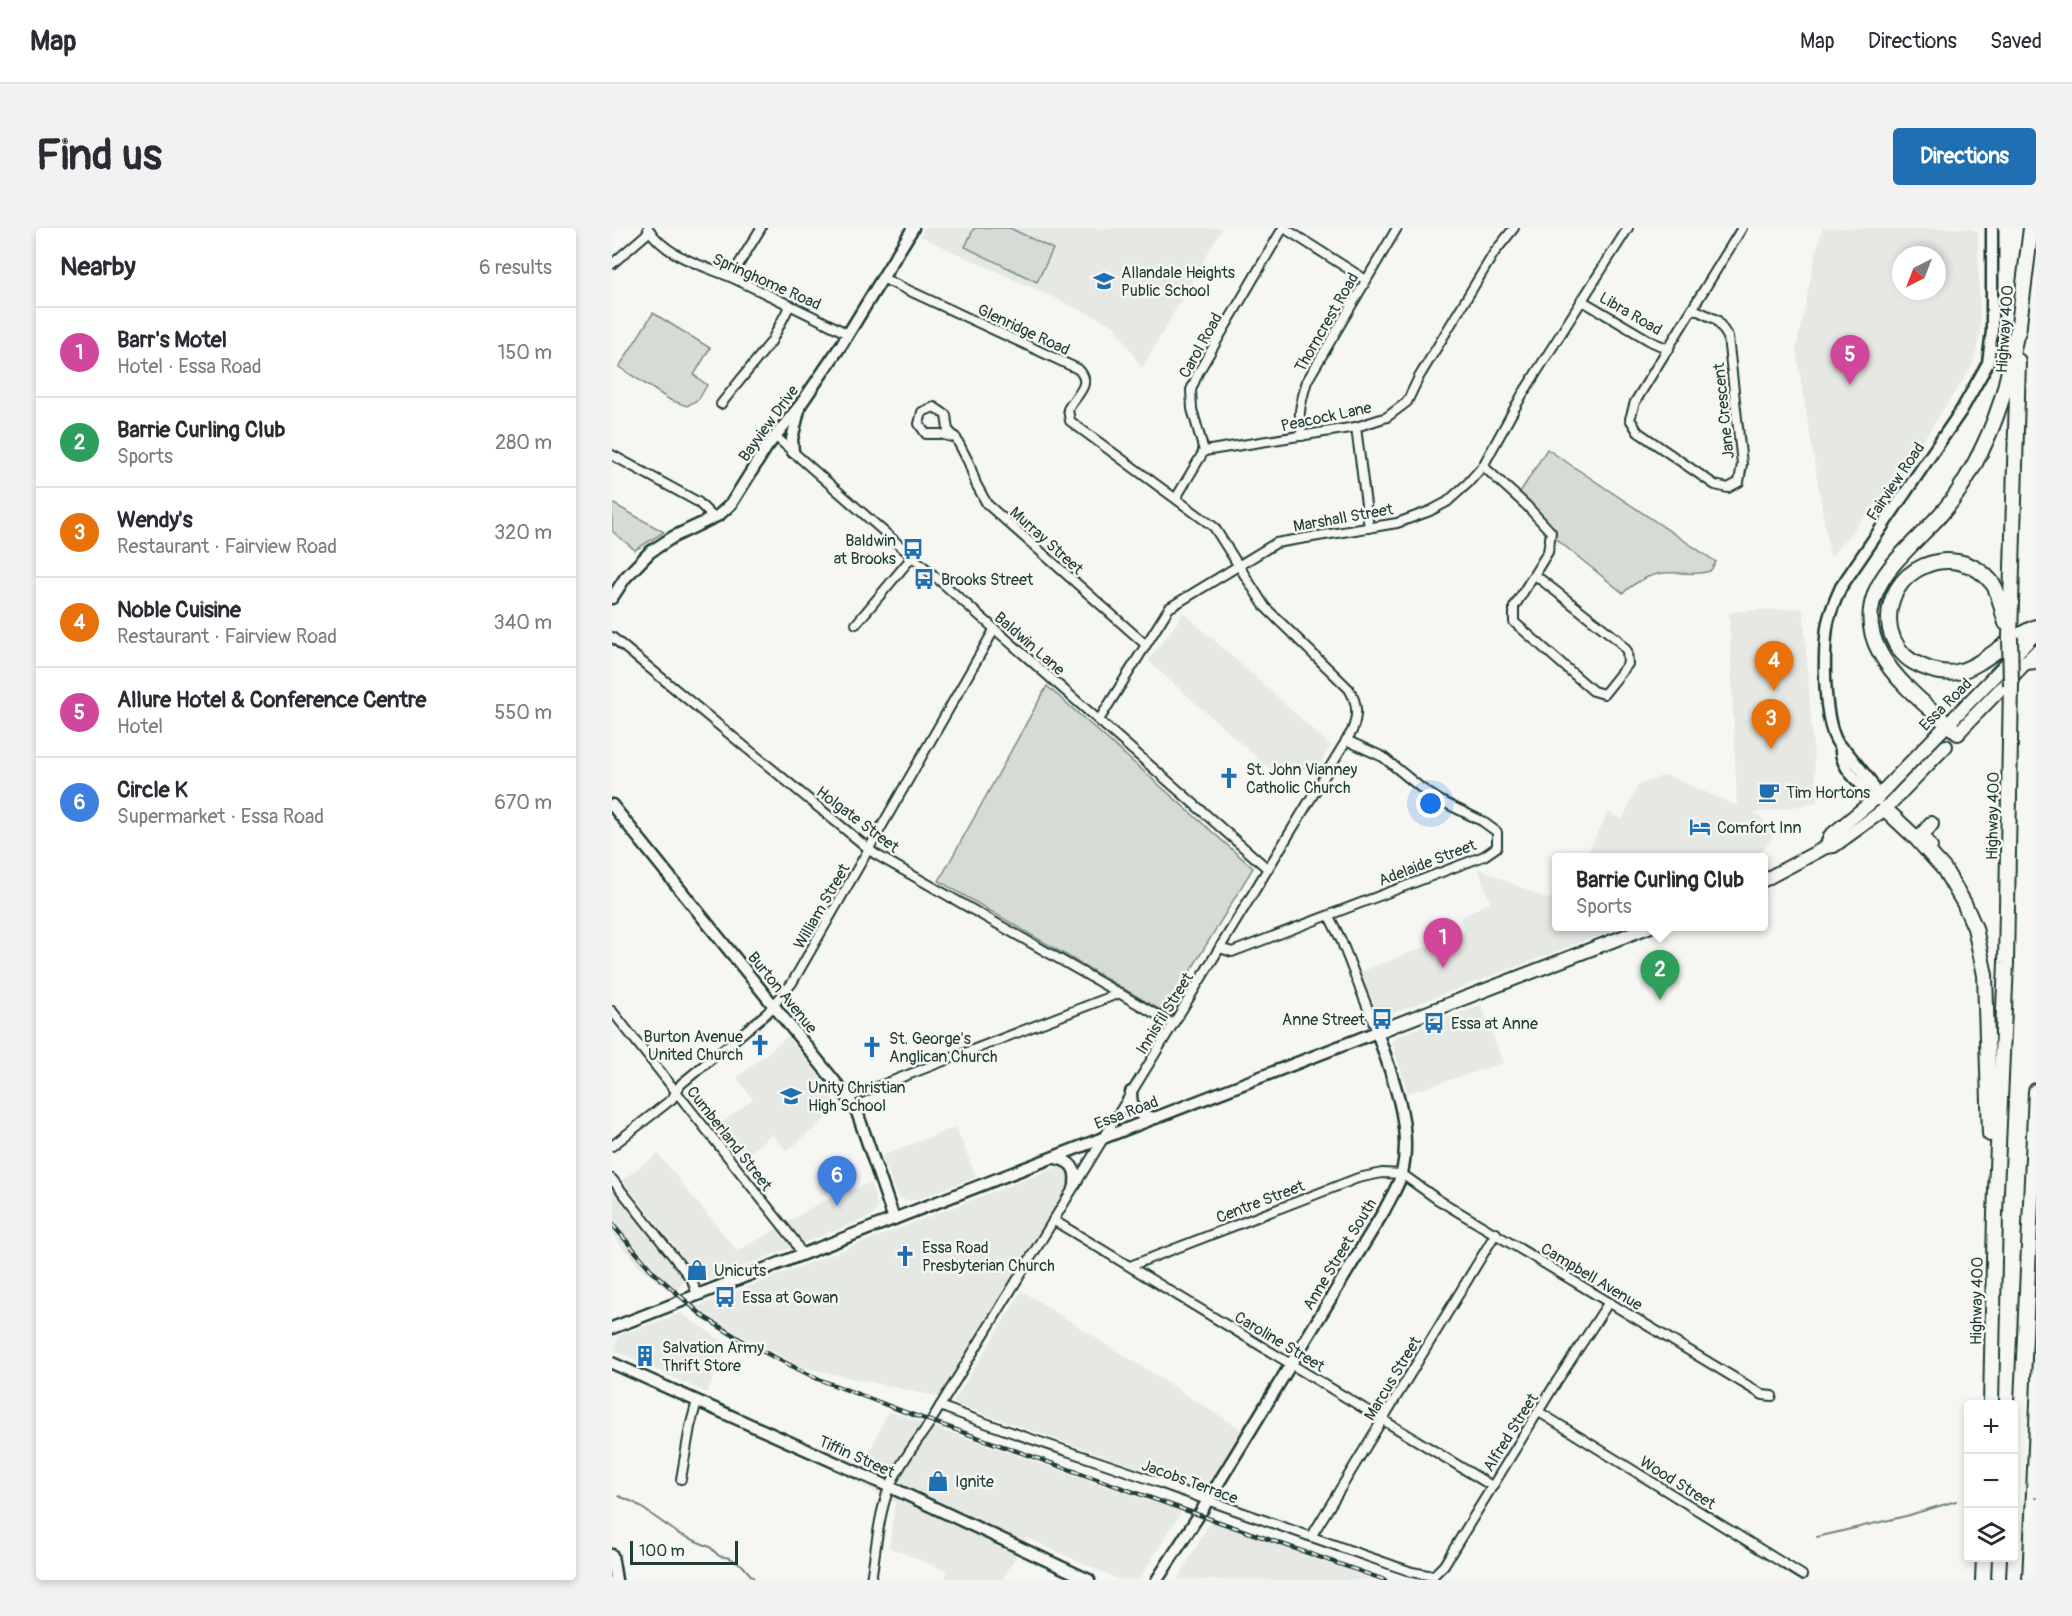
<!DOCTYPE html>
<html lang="en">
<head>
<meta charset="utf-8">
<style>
	:root { --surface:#fff; --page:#f2f2f3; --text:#2b2b33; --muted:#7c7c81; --line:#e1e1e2; --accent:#1f6fb2 }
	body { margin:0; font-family:Pangolin,sans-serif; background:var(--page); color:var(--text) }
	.controls { position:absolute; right:18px; bottom:18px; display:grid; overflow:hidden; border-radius:6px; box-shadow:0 3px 9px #0003 }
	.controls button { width:54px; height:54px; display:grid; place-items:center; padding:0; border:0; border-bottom:2px solid var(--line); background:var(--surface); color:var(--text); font:30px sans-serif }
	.compass { position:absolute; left:1280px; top:18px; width:54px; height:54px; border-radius:50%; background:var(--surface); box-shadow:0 3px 9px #0003; rotate:222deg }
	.scale { position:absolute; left:18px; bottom:15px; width:108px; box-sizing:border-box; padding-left:6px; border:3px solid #1f3d34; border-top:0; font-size:16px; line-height:21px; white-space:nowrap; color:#1f3d34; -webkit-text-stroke:4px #f6f6f2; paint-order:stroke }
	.you { position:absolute; left:819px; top:576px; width:21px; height:21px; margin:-15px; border:4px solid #fff; border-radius:50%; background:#1a73e8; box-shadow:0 0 0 9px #1a73e833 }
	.badge { display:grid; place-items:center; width:39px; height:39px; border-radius:50%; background:var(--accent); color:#fff; font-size:20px; font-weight:700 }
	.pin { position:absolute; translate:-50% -50px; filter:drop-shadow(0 2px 3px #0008) }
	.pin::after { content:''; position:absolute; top:32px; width:21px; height:18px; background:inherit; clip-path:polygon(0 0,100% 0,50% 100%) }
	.popup { position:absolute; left:940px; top:625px; width:216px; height:78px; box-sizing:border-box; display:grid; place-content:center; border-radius:6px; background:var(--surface); filter:drop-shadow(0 2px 4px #0005); font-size:20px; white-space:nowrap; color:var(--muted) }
	.popup b { font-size:22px; color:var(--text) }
	.popup::after { content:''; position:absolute; left:50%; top:100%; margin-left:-12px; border:12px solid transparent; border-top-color:var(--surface) }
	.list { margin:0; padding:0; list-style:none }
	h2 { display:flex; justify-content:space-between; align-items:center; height:78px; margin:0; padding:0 24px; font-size:26px }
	h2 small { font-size:20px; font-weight:400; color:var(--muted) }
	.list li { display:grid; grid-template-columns:39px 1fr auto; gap:18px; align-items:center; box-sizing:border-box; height:90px; padding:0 24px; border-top:2px solid var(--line) }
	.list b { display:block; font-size:22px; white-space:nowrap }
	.list p { margin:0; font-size:20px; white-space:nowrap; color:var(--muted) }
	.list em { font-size:20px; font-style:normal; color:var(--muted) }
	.icon { flex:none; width:33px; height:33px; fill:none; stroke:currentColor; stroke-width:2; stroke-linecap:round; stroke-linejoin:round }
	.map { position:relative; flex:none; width:1424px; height:1352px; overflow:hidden; border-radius:6px }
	header { display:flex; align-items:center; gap:36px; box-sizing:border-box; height:84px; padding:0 30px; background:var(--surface); border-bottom:2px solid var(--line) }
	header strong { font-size:28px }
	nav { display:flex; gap:33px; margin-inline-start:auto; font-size:21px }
	.intro { display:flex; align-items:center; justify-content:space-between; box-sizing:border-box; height:144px; padding:0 36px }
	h1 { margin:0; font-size:42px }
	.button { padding:15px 27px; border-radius:6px; background:var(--accent); color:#fff; font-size:21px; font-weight:700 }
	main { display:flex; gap:36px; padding:0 36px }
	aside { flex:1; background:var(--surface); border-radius:6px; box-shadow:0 3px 9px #0003 }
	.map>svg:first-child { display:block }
</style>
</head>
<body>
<header>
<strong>Map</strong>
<nav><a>Map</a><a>Directions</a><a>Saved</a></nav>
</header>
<div class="intro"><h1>Find us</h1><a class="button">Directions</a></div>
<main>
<aside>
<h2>Nearby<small>6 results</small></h2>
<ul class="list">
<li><span class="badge" style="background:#d1479c">1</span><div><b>Barr's Motel</b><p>Hotel · Essa Road</p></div><em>150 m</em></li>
<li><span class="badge" style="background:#2e9e5b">2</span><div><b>Barrie Curling Club</b><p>Sports</p></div><em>280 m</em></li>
<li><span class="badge" style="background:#e8710a">3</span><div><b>Wendy's</b><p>Restaurant · Fairview Road</p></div><em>320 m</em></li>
<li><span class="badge" style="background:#e8710a">4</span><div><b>Noble Cuisine</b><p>Restaurant · Fairview Road</p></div><em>340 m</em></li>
<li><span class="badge" style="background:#d1479c">5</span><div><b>Allure Hotel &amp; Conference Centre</b><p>Hotel</p></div><em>550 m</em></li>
<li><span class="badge" style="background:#3f7fe0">6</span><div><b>Circle K</b><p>Supermarket · Essa Road</p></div><em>670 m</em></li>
</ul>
</aside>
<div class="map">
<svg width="1424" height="1352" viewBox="0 0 1424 1352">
	<rect width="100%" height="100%" fill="#f6f6f2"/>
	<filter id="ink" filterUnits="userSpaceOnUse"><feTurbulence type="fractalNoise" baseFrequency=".0167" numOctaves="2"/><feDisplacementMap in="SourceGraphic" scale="12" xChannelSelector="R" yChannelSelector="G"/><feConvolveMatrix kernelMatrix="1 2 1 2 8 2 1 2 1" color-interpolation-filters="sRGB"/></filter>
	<g filter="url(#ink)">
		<g fill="#e6e8e4" fill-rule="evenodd">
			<polygon points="312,0 610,0 530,140 503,98 308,8"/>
			<path d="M1211,0H1358L1366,4L1368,107L1360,138L1287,249L1218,329L1184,122L1205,19ZM1289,27H1325V63H1289Z"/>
			<polygon points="1191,380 1205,575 1142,585 1149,589 1161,610 1144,629 974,629 996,584 1010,592 1026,557 1054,547 1125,578 1117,384"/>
			<polygon points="572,385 719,518 704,542 657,540 536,433"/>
			<polygon points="866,640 934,671 944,670 944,698 1009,699 766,791 748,744 853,704 848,690 878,674"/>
			<polygon points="869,777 891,835 796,865 780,814 785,808"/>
			<polygon points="175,809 205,845 227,880 175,923 160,906 131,930 106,898 141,871 125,850"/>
			<polygon points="344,899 364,949 302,972 293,972 288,970 283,962 270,928"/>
			<polygon points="46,926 125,1023 165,1001 209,974 258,955 266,979 260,988 91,1054 10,952"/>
			<polygon points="448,938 453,939 458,954 327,1169 190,1139 113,1099 84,1079"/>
			<polygon points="0,958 72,1050 67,1060 60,1064 57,1063 29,1041 0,1007"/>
			<polygon points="410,1063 630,1202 594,1260 538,1244 341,1175"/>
			<polygon points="69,1085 116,1117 95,1165 2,1122 6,1108"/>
			<polygon points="276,1183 569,1284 527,1352 508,1352 415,1310 390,1352 334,1352 335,1343 277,1319 283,1274 244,1254"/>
			<polygon points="599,1293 762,1352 565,1352"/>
		</g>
		<g fill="#d6dbd6" stroke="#7a8c85" stroke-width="1.5">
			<polygon points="362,0 398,0 441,21 425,54 353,19"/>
			<polygon points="41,85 98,120 82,147 95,157 87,171 75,178 58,172 7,139"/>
			<path d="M935,221L1104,334L1098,343C1080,349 1063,342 1045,346C1032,349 1021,356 1011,365L939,307L907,266Z"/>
			<polygon points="0,275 52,304 23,322 0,303"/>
			<polygon points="435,458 641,640 579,742 570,762 555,786 327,653"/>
		</g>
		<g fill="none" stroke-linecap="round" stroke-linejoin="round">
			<g stroke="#72847d" stroke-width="2">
				<polyline points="7,1268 23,1275 67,1306 98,1319 107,1328 118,1330 130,1337 143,1352"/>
				<polyline points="1423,1270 1424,1270"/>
				<polyline points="1205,1309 1294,1288 1344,1273"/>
			</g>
			<defs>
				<g id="street">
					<path d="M36,0C54,30 94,38 123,51C161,69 199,87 236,106"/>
					<polyline points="672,0 754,52"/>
					<polyline points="0,36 38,3"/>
					<polyline points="119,49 149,0"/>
					<polyline points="969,72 1040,114 1057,121"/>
					<polyline points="1082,81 1105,92 1116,109 1130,236 1127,254 1116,260 1103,257 1026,204 1018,191 1023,174 1130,0"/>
					<polyline points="109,176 159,114 178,77"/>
					<polyline points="744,199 757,300"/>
					<polyline points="163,208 656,641"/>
					<path d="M690,208C685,186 689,174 695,153L785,0"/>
					<polyline points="344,210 328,206 314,206 307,196 310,184 322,179 334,187 336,202 344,210 357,235 364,256 375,276 533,416"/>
					<polyline points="592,223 744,199 775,189 795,174 807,149 882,25 902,0"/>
					<polyline points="592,223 580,181 579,162 586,145 671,0"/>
					<polyline points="0,227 86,274 102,290"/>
					<polyline points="871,238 914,277 939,304 936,324 902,379 902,394 981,463 992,466 1016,436 1015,423 1006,412 923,347"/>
					<polyline points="564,270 592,223"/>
					<polyline points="244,396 300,329"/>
					<polyline points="0,409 263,626 561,796"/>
					<polyline points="487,492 557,380 664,315 785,295 818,283 835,274 856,255 871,238 910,167 1016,0"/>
					<polyline points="717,688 729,712 765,804"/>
					<polyline points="608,720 620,724 872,628 885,619 885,604 870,593 829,573 809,560 771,529 734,512"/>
					<polyline points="0,783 182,1012 190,1027"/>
					<polyline points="236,870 508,765"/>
					<polyline points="0,918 60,871 69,856 155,785 180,755 382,402"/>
					<polyline points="0,951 80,1052 85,1067"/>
					<polyline points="441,992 880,1258"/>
					<polyline points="518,1038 746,950 770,945 790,946 825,971 1151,1167 1160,1168"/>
					<path d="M328,1178C401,1207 477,1229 551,1256C633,1286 717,1315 800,1344L821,1348L832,1337L945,1153L997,1074"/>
					<polyline points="927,1184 1190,1347"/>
					<polyline points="69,1251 78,1199 85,1173"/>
					<polyline points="699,1309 884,1005"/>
					<path d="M259,1352C264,1322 266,1289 277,1260C287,1236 305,1214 319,1193L740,503C746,487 746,476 737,461L653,379L602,299L458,193L456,181C463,168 482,156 466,141L270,50"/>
				</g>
				<g id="secondary">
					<polyline points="181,224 180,211 187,182"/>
					<polyline points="0,370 13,350 38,324 61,309 107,287 119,276 154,220 189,176 230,116 301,0"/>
					<path d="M1229,520C1227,540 1252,559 1266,572"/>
					<path d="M1264,570L1259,554L1234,523C1209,512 1211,418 1216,394C1219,381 1224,370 1229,359L1349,183L1376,135L1380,103V0"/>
					<polyline points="0,577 236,870 245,884 282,991"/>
					<path d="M519,864C519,883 525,888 544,890"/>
					<path d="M443,930C459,933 465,940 463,956"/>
					<path d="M0,1100L765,804C780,848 801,897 790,945C787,957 778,971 772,983L587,1287L545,1352"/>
					<polyline points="0,1135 278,1259 477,1352"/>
					<polyline points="0,1327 4,1352"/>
				</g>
				<g id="primary">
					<polyline points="1346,505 1424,424"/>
					<polyline points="1214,619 1218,608 1264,570 1424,405"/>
					<polyline points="1152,652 1214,619 1222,618 1273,581 1334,518"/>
					<polyline points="765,804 1039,698"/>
				</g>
				<g id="highway">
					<polyline points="1406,104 1419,0"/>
					<path d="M1394,395C1390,384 1388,366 1381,356C1344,308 1268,341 1278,401C1281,414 1289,427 1301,434C1314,441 1329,447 1345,444C1370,439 1397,409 1424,399"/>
					<polyline points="1398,409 1406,133"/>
					<polyline points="1414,434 1424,433"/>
					<path d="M1346,505C1296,461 1222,410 1279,339C1300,313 1328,292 1346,264C1369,228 1387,189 1396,147C1399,130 1402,114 1407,97"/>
					<polyline points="1273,581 1305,611 1332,641 1352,675 1363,700 1373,747 1378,906"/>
					<polyline points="1318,619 1312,610 1312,605 1319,596"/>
					<polyline points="1379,1176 1383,986 1394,735 1399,457"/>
					<polyline points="1371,1352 1372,1330"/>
					<polyline points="1402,1352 1424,863"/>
				</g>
			</defs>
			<use href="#street" stroke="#1f3d34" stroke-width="12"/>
			<use href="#secondary" stroke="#1f3d34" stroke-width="15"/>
			<use href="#primary" stroke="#1f3d34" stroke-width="16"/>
			<use href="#highway" stroke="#1f3d34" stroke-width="18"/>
			<use href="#street" stroke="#f6f6f2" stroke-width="8"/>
			<use href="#secondary" stroke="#f6f6f2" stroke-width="10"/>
			<use href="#primary" stroke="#f6f6f2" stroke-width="12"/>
			<use href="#highway" stroke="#f6f6f2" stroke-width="14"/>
			<defs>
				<polyline id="rail" points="0,996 41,1044 92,1089 134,1115 206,1151 293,1184 773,1352"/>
			</defs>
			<use href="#rail" stroke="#1f3d34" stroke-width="4.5"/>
			<use href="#rail" stroke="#f6f6f2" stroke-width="2" stroke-dasharray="7" stroke-linecap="butt"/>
			<defs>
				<polyline id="highway-bridge" points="1398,409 1399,457"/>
			</defs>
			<use href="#highway-bridge" stroke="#1f3d34" stroke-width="18" stroke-linecap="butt"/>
			<use href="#highway-bridge" stroke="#f6f6f2" stroke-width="14"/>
		</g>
	</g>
	<defs>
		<symbol id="school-bare" viewBox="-9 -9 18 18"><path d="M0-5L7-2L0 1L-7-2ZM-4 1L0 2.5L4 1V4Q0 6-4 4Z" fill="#1f6fb2" stroke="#f6f6f2" stroke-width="2.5" paint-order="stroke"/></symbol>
		<symbol id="bus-bare" viewBox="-9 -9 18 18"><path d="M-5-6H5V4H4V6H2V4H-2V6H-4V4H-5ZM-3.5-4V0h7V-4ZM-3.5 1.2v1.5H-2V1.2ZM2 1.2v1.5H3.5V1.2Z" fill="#1f6fb2" stroke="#f6f6f2" stroke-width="2.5" paint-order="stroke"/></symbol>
		<symbol id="church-bare" viewBox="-9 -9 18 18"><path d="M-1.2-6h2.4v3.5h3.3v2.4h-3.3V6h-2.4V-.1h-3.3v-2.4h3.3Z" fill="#1f6fb2" stroke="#f6f6f2" stroke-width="2.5" paint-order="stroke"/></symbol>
		<symbol id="cafe-bare" viewBox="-9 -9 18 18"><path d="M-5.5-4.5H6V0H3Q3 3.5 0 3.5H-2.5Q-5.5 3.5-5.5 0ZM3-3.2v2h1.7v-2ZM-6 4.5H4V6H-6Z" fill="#1f6fb2" stroke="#f6f6f2" stroke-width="2.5" paint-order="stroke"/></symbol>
		<symbol id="hotel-bare" viewBox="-9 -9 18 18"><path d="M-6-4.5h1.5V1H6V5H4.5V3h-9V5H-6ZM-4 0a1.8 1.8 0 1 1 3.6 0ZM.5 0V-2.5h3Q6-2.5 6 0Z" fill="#1f6fb2" stroke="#f6f6f2" stroke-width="2.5" paint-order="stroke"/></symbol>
		<symbol id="shop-bare" viewBox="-9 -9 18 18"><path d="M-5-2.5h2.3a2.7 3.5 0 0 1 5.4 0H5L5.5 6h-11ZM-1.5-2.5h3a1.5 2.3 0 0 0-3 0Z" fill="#1f6fb2" stroke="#f6f6f2" stroke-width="2.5" paint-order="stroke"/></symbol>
		<symbol id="building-bare" viewBox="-9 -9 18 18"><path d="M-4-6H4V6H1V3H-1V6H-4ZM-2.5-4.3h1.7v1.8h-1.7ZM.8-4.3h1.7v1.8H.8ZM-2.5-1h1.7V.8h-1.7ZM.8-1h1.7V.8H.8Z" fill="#1f6fb2" stroke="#f6f6f2" stroke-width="2.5" paint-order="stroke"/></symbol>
	</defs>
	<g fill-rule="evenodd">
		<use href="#school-bare" x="477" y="38" width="30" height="30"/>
		<use href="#bus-bare" x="286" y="306" width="30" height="30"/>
		<use href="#bus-bare" x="297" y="336" width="30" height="30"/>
		<use href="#church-bare" x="602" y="535" width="30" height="30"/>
		<use href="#cafe-bare" x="1142" y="549" width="30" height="30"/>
		<use href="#hotel-bare" x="1073" y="584" width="30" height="30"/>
		<use href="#bus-bare" x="755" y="776" width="30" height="30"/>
		<use href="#bus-bare" x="807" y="780" width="30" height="30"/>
		<use href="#church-bare" x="133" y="802" width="30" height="30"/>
		<use href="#church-bare" x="245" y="804" width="30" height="30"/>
		<use href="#school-bare" x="164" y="853" width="30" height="30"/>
		<use href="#church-bare" x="278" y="1013" width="30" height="30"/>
		<use href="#shop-bare" x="70" y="1027" width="30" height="30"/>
		<use href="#bus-bare" x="98" y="1054" width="30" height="30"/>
		<use href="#building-bare" x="18" y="1113" width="30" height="30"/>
		<use href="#shop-bare" x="311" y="1238" width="30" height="30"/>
	</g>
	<g text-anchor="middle" stroke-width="5" stroke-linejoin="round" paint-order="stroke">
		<g font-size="16" fill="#1f3d34" stroke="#f6f6f2" text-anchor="start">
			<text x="509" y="50">Allandale Heights<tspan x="509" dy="18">Public School</tspan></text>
			<text x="284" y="318" text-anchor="end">Baldwin<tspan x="284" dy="18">at Brooks</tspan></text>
			<text x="329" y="357">Brooks Street</text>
			<text x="634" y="547">St. John Vianney<tspan x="634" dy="18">Catholic Church</tspan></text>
			<text x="1174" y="570">Tim Hortons</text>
			<text x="1105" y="605">Comfort Inn</text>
			<text x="753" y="797" text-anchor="end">Anne Street</text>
			<text x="839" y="801">Essa at Anne</text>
			<text x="131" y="814" text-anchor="end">Burton Avenue<tspan x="131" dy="18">United Church</tspan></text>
			<text x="277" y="816">St. George's<tspan x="277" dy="18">Anglican Church</tspan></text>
			<text x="196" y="865">Unity Christian<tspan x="196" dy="18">High School</tspan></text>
			<text x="310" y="1025">Essa Road<tspan x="310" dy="18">Presbyterian Church</tspan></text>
			<text x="102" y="1048">Unicuts</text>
			<text x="130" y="1075">Essa at Gowan</text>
			<text x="50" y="1125">Salvation Army<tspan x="50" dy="18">Thrift Store</tspan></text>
			<text x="343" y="1259">Ignite</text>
		</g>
		<g font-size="16" fill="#1f3d34" stroke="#f6f6f2">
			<text transform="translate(155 53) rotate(24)" y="6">Springhome Road</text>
			<text transform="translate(1019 85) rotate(30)" y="6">Libra Road</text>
			<text transform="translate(714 94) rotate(-60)" y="6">Thorncrest Road</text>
			<text transform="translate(412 101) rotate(25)" y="6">Glenridge Road</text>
			<text transform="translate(1392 101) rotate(-86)" y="6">Highway 400</text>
			<text transform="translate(588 117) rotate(-61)" y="6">Carol Road</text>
			<text transform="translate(1111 183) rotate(-96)" y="6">Jane Crescent</text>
			<text transform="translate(714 188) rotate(-12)" y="6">Peacock Lane</text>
			<text transform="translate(156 195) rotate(-54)" y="6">Bayview Drive</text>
			<text transform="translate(1283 253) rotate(-56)" y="6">Fairview Road</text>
			<text transform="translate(731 289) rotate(-10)" y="6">Marshall Street</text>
			<text transform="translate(435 312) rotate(42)" y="6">Murray Street</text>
			<text transform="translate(418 415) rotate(41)" y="6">Baldwin Lane</text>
			<text transform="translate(1333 476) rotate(-45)" y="6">Essa Road</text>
			<text transform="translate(1380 588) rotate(-89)" y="6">Highway 400</text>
			<text transform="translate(246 591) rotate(37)" y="6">Holgate Street</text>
			<text transform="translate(815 634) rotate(-21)" y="6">Adelaide Street</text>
			<text transform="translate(209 678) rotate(-60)" y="6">William Street</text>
			<text transform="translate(171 764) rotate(51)" y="6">Burton Avenue</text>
			<text transform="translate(552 785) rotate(-58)" y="6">Innisfil Street</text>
			<text transform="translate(514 884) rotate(-21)" y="6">Essa Road</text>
			<text transform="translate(118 910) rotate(52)" y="6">Cumberland Street</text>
			<text transform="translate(648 973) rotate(-21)" y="6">Centre Street</text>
			<text transform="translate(727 1026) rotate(-59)" y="6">Anne Street South</text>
			<text transform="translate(980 1048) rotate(31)" y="6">Campbell Avenue</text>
			<text transform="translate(1364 1073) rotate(-89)" y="6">Highway 400</text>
			<text transform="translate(668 1113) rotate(31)" y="6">Caroline Street</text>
			<text transform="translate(780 1150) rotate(-59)" y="6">Marcus Street</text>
			<text transform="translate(898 1204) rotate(-58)" y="6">Alfred Street</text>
			<text transform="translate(245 1228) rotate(24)" y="6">Tiffin Street</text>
			<text transform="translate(578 1253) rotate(20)" y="6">Jacobs Terrace</text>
			<text transform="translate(1066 1254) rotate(32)" y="6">Wood Street</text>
		</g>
	</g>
</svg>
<div class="controls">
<button>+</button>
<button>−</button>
<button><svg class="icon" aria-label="layers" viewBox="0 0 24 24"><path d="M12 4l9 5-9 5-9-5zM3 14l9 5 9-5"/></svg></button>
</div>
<svg class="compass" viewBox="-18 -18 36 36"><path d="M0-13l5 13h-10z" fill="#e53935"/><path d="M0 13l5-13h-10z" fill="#7c7c81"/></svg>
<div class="scale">100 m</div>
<div class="you"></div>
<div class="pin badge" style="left:831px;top:740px;background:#d1479c">1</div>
<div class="pin badge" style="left:1048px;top:772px;background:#2e9e5b">2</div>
<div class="popup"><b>Barrie Curling Club</b>Sports</div>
<div class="pin badge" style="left:1159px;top:521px;background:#e8710a">3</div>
<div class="pin badge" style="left:1162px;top:463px;background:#e8710a">4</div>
<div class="pin badge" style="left:1238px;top:157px;background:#d1479c">5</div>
<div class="pin badge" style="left:225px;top:978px;background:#3f7fe0">6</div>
</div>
</main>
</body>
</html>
